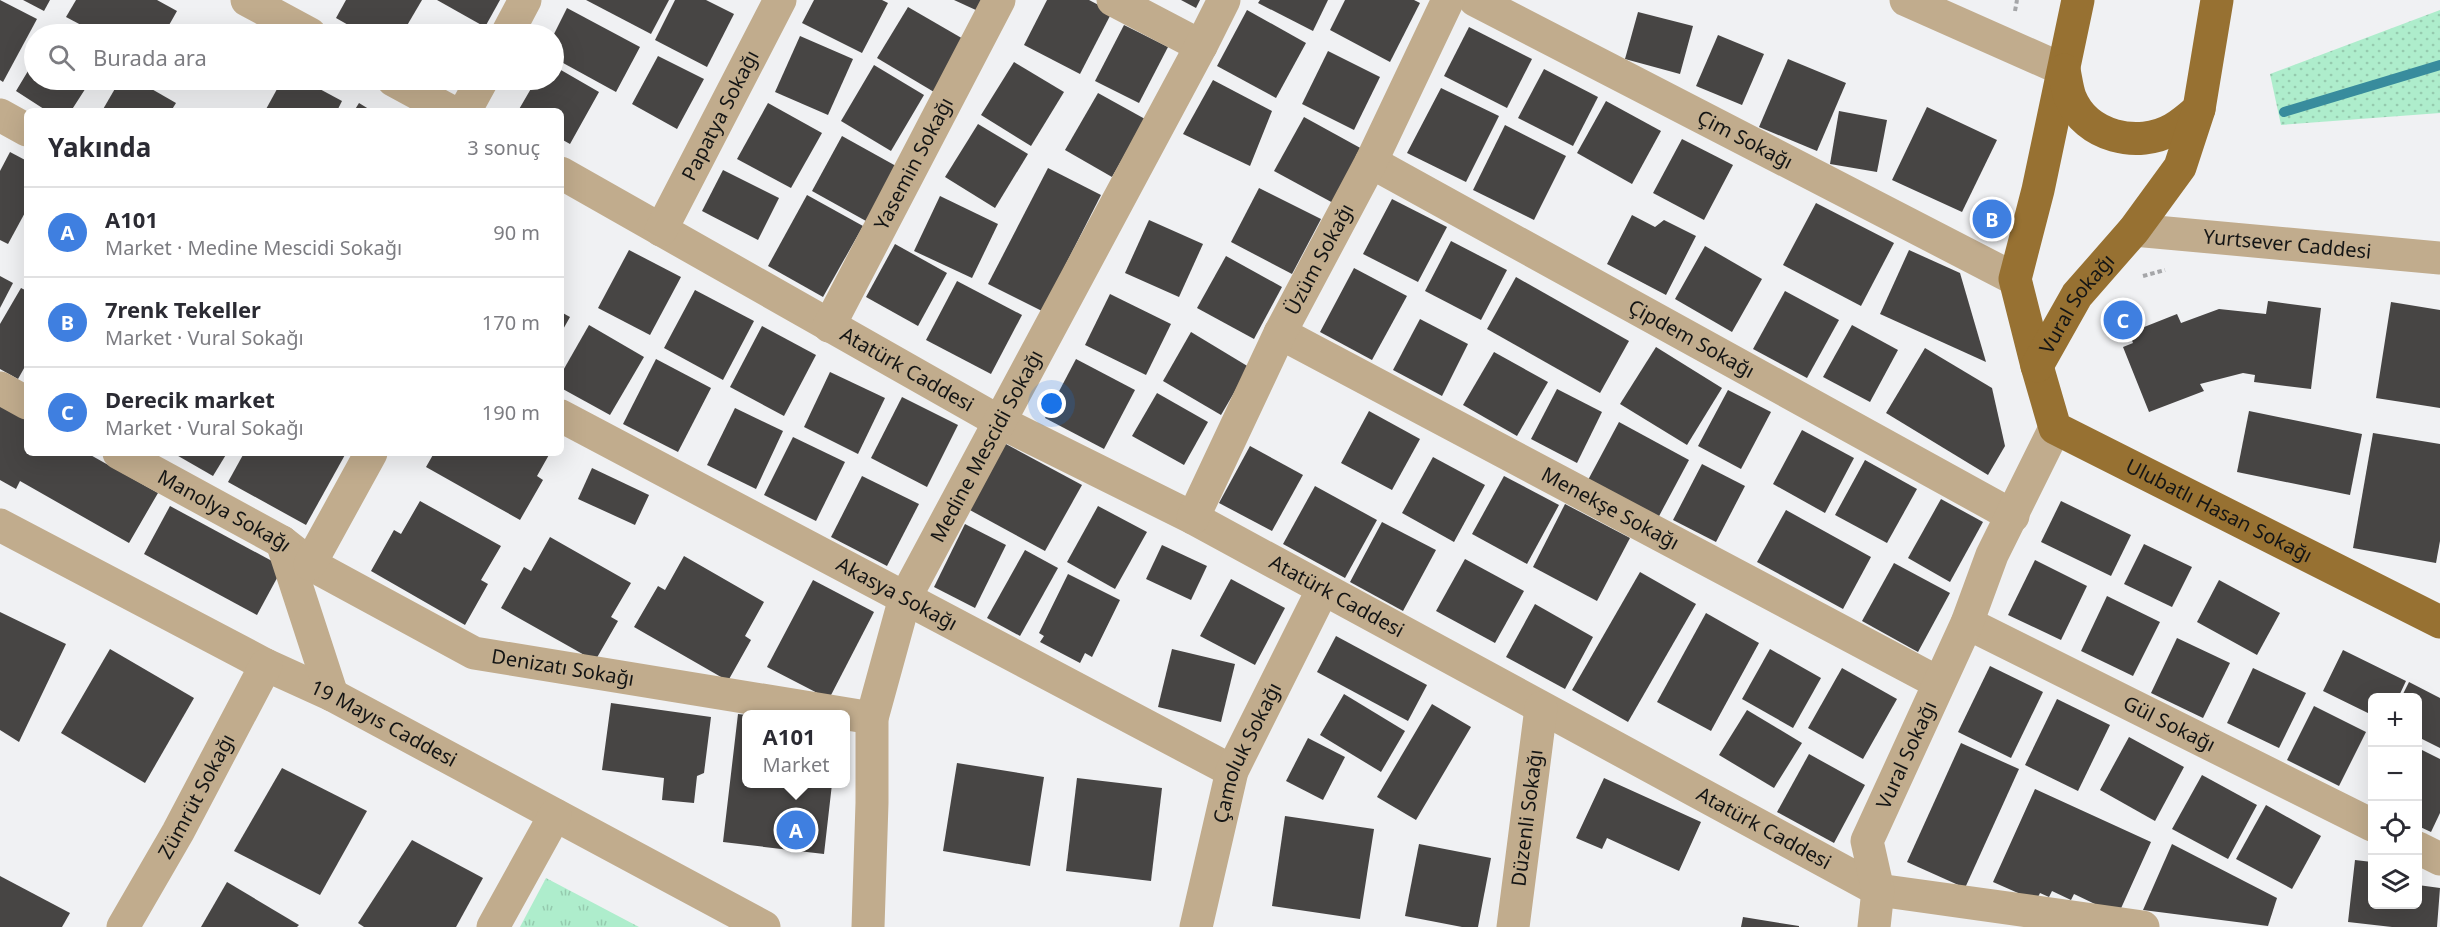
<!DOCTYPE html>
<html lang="tr">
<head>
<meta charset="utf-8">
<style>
	:root { --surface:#fff; --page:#f7f7f7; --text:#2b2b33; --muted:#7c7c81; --line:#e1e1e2; --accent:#db2777 }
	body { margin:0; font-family:"Noto Sans",sans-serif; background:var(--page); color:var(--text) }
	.controls { position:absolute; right:18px; bottom:18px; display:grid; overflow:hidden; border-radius:9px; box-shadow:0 6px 24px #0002 }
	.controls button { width:54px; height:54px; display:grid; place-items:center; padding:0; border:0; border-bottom:2px solid var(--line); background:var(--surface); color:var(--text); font:30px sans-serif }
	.you { position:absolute; left:1052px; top:404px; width:21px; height:21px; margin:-15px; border:4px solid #fff; border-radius:50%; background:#1a73e8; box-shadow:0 0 0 9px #1a73e833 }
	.badge { display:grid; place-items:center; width:39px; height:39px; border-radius:50%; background:var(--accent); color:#fff; font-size:20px; font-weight:700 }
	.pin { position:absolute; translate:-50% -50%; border:3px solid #fff; box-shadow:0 2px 6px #0006 }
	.popup { position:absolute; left:742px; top:710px; width:108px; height:78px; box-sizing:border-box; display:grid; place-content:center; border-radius:9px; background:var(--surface); filter:drop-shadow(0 2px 4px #0005); font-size:20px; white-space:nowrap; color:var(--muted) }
	.popup b { font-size:22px; color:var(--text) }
	.popup::after { content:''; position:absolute; left:50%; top:100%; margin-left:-12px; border:12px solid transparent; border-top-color:var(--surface) }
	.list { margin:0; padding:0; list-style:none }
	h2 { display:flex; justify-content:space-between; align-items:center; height:78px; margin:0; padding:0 24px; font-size:26px }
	h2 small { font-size:20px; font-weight:400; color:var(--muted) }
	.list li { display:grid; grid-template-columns:39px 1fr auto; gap:18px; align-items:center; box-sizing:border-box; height:90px; padding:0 24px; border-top:2px solid var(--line) }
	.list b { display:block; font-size:22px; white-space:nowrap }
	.list p { margin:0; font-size:20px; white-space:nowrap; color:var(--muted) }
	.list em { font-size:20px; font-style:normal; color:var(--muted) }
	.icon { flex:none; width:33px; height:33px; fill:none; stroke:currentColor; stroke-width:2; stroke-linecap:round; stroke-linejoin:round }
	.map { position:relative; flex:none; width:2440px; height:927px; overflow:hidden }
	.search { position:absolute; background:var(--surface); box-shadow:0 6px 24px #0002; left:24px; top:24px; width:540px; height:66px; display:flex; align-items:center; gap:15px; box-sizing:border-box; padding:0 21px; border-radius:33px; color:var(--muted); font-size:22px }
	.panel { position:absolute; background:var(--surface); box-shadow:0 6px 24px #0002; left:24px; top:108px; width:540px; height:348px; border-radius:9px }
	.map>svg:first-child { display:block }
</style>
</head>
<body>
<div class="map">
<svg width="2440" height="927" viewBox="0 0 2440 927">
	<defs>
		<pattern id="grass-dots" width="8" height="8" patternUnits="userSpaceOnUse" patternTransform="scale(1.5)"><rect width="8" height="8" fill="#aeedcc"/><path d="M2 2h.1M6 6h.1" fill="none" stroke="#95caae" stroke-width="1.8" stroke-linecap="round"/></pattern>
		<pattern id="park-tufts" width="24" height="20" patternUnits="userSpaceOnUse" patternTransform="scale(1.5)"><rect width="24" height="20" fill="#aeedcc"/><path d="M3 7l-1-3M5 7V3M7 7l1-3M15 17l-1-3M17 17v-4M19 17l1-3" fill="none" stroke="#95caae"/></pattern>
	</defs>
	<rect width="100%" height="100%" fill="#f0f1f3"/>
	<polygon fill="url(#grass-dots)" points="2440,10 2440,113 2281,125 2270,74"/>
	<polygon fill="url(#park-tufts)" points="546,878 639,927 520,927"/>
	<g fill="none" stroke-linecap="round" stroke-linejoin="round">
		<polyline stroke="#388c9d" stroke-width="10" points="2284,112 2440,65"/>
	</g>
	<g fill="#474544">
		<polygon points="0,0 37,19 3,82 0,80"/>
		<polygon points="23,0 50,0 44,11"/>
		<polygon points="76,0 157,0 177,11 164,34 98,34 66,17"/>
		<polygon points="346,0 422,0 402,34 364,34 336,18"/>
		<polygon points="437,0 500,0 485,27"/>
		<polygon points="586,0 669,0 651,34"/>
		<polygon points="675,0 706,0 734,14 707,67 655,40"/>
		<polygon points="814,0 882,0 888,3 862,53 802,23"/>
		<polygon points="954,0 983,0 978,11"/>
		<polygon points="1047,0 1089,0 1112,12 1080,74 1024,45"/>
		<polygon points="1181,0 1200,0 1196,8"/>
		<polygon points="1260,0 1328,0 1313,31 1258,3"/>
		<polygon points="1345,0 1414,0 1420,3 1390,62 1330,30"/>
		<polygon points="908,7 965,40 934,92 877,58"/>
		<polygon points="567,8 640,47 616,92 554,58 554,34"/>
		<polygon points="1247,10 1306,43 1276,98 1217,66"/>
		<polygon points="1638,12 1693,26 1680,74 1625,59"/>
		<polygon points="1124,25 1168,47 1139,103 1095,81"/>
		<polygon points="1469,27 1532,59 1507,108 1444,76"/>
		<polygon points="1718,35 1764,54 1742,105 1696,86"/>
		<polygon points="800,36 853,59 828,115 775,92"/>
		<polygon points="1328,51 1380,77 1354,130 1302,104"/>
		<polygon points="658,56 704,79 677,129 632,104"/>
		<polygon points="1788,59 1846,83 1817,151 1759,127"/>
		<polygon points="34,61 34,80 91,80 71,111 47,111 16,91"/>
		<polygon points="1014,62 1064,92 1031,146 981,115"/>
		<polygon points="874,65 924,95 891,151 841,121"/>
		<polygon points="554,66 599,92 570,144 561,139 561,111 518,111 536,80 554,80"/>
		<polygon points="1544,69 1598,97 1573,146 1518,118"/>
		<polygon points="120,80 136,80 176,103 171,111 102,111"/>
		<polygon points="282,80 303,80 342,101 337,111 265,111"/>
		<polygon points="1213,80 1272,111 1250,166 1183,134"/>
		<polygon points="1441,88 1499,116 1466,182 1407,153"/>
		<polygon points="1098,93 1145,119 1112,177 1065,150"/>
		<polygon points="1606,101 1661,131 1632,184 1577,153"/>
		<polygon points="359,103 372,111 354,111"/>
		<polygon points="768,103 822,133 791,188 737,159"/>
		<polygon points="1927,107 1997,140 1962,212 1892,180"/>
		<polygon points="1839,111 1887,120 1877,172 1830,164"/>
		<polygon points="1304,117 1364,150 1335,204 1274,171"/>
		<polygon points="978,124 1028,154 995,208 945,177"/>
		<polygon points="1505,125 1566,156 1534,220 1473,190"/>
		<polygon points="842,136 896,166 866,221 812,191"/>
		<polygon points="1682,139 1733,165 1704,220 1653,193"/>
		<polygon points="10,152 27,161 27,209 8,244 0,240 0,171"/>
		<polygon points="1048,168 1101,195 1042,311 988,284"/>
		<polygon points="723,170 779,198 758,240 702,211"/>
		<polygon points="1259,188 1321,219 1292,274 1231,242"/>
		<polygon points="807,195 863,226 823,297 768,266"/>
		<polygon points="940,196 998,224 972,278 914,251"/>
		<polygon points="1392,199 1447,227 1418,282 1363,254"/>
		<polygon points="1816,203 1894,243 1861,306 1783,265"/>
		<polygon points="1632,215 1655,227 1664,220 1696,236 1666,295 1607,264"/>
		<polygon points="1149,220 1203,244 1179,297 1125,273"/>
		<polygon points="1451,241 1507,270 1481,320 1425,291"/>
		<polygon points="895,244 947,273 918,326 866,297"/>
		<polygon points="1705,246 1762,279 1732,332 1675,299"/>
		<polygon points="629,250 681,277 650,335 598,308"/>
		<polygon points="1909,250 1960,273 1986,362 1880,314"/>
		<polygon points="1226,256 1282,287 1254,339 1197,308"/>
		<polygon points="1354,268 1407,296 1372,360 1320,332"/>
		<polygon points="0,276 13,283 0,308"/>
		<polygon points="1516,277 1629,341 1600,393 1487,329"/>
		<polygon points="957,281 1022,315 991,374 926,340"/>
		<polygon points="21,288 27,291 27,363 18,379 0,369 0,324"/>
		<polygon points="695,290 754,321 723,380 664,348"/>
		<polygon points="1785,291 1839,320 1807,378 1753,349"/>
		<polygon points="1110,294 1171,324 1146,375 1085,345"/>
		<polygon points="2268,301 2321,308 2311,389 2254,382 2255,375 2243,373 2200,384 2204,391 2149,412 2123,347 2133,343 2129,333 2177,314 2181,323 2219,309 2266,314"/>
		<polygon points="2391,302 2440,310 2440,408 2376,398"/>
		<polygon points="561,312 570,317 561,333"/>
		<polygon points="1420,319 1468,344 1442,396 1393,370"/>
		<polygon points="589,325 644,357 610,415 561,388 561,374"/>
		<polygon points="1852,325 1898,350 1870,402 1823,377"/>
		<polygon points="762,326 816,355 784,416 730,387"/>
		<polygon points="1191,332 1249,367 1221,415 1163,381"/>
		<polygon points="1656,347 1722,388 1687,445 1620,404"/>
		<polygon points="1925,348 1992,388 2005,446 1988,475 1886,413"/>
		<polygon points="1494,352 1548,382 1517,436 1463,405"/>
		<polygon points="656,359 711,388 678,452 623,424"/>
		<polygon points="1076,359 1135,390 1104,449 1045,418"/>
		<polygon points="830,372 885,398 858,454 804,427"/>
		<polygon points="1557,389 1602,412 1577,463 1531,439"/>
		<polygon points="1728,390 1771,412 1741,469 1698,446"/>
		<polygon points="1157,393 1208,422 1184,465 1132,436"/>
		<polygon points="902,397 958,425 927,487 871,458"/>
		<polygon points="0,404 27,420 27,453 87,453 158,493 129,543 20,481 16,489 0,480"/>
		<polygon points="735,408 783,431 756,489 707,465"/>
		<polygon points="1369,411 1420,439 1392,490 1341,463"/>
		<polygon points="2249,411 2362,434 2350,495 2237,472"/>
		<polygon points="1619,422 1689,460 1658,518 1588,480"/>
		<polygon points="1802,430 1854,458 1825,513 1773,484"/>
		<polygon points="2373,433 2440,444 2440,541 2436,563 2353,548"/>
		<polygon points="793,437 845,462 816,521 764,495"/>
		<polygon points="1004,443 1082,485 1045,551 968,509"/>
		<polygon points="1250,446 1303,475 1272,531 1219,503"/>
		<polygon points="173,453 227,453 213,476"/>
		<polygon points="244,453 346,453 306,525 228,482"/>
		<polygon points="434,453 550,453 537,476 543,480 520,520 426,467"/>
		<polygon points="1433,457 1485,485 1454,542 1402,513"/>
		<polygon points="1865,460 1917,489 1887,543 1835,515"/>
		<polygon points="1702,464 1745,486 1716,542 1673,520"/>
		<polygon points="592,468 649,495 635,525 578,499"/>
		<polygon points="862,476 919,504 887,566 831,537"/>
		<polygon points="1504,476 1559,505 1527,564 1472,534"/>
		<polygon points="1315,486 1377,520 1345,578 1283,544"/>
		<polygon points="1941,499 1983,522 1950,582 1908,558"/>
		<polygon points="420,501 501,546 481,580 488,584 465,625 371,571 394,530 401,534"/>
		<polygon points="2061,501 2131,535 2111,576 2041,542"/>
		<polygon points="1565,504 1630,538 1597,601 1533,567"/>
		<polygon points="170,506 283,567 257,615 144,554"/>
		<polygon points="1098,506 1147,532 1115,589 1067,562"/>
		<polygon points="1786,510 1871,557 1843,609 1757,562"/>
		<polygon points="1382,522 1436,550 1403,611 1350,582"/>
		<polygon points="965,524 1006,545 975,608 934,587"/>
		<polygon points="550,537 631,583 611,617 618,621 595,661 501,608 524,567 531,571"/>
		<polygon points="2144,544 2192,567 2172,607 2124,584"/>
		<polygon points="1162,545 1207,566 1191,600 1146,579"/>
		<polygon points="1025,550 1058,568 1020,636 987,618"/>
		<polygon points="684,556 764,602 745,636 751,640 728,681 634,627 658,586 665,590"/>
		<polygon points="1465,559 1524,591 1495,643 1436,611"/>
		<polygon points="2035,560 2087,586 2061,640 2008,615"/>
		<polygon points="1894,563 1950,593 1918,652 1862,621"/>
		<polygon points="1640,572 1696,604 1628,722 1572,690"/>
		<polygon points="1068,574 1120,600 1092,657 1085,653 1080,663 1040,642 1044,636 1039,633"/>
		<polygon points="1231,579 1285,608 1255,665 1200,636"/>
		<polygon points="813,580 874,612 829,699 767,667"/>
		<polygon points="2219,580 2280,613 2257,655 2197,622"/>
		<polygon points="2107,596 2160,622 2133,676 2081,651"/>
		<polygon points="1535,604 1593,637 1565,689 1506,657"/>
		<polygon points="0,612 66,644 19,742 0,730"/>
		<polygon points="1706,613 1759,643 1711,731 1657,702"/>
		<polygon points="1336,636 1427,685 1408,721 1317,672"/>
		<polygon points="2177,638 2230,663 2203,718 2151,693"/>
		<polygon points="110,649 194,698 145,783 61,733"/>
		<polygon points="1172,649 1235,664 1221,722 1158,707"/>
		<polygon points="1770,649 1821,678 1793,728 1742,699"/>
		<polygon points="2343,650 2406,681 2398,698 2372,698 2372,715 2323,691"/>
		<polygon points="1990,666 2043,692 2011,758 1958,732"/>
		<polygon points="1842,668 1897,699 1863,759 1808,728"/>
		<polygon points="2253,668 2306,693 2279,748 2227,723"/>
		<polygon points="2409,682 2440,698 2440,748 2418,737 2418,698 2401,698"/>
		<polygon points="1344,694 1405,731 1381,772 1320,735"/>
		<polygon points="2057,699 2110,725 2078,791 2025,765"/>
		<polygon points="611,703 711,717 704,773 697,776 694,803 662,800 664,778 602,770"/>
		<polygon points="1432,704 1471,727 1416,820 1377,797"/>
		<polygon points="2314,706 2366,732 2339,786 2287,760"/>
		<polygon points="1747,710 1802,743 1774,788 1719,755"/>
		<polygon points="738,714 746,715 746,784 832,784 824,854 723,842"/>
		<polygon points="2129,737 2184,767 2155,821 2100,790"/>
		<polygon points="1308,738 1345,757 1323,800 1286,781"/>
		<polygon points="1961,743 2019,769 1965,888 1907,862"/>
		<polygon points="2418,748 2440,759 2440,813 2431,832 2418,826"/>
		<polygon points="1809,754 1865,785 1834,843 1777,812"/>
		<polygon points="957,763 1044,777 1030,866 943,851"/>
		<polygon points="282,768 367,811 320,895 234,851"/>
		<polygon points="2202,775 2257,805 2228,859 2172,829"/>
		<polygon points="1077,778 1162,788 1151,881 1066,871"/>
		<polygon points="1604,778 1701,822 1679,871 1607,838 1602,849 1576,838"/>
		<polygon points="2035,789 2151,842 2118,915 2074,894 2071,900 2052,891 2049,897 2040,893 2036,901 1993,882"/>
		<polygon points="2266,805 2321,836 2292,889 2236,859"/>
		<polygon points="1285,816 1374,829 1360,919 1272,906"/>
		<polygon points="412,840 483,878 456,927 364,927 358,923"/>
		<polygon points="1419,844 1491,858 1478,927 1462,927 1405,916"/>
		<polygon points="2172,844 2277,898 2268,926 2143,910"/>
		<polygon points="2355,860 2372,862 2372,904 2418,904 2418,885 2440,888 2437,927 2392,927 2348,922"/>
		<polygon points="0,876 70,913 62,927 0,927"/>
		<polygon points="227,882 299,925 297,927 201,927"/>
		<polygon points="1743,917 1799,926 1799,927 1741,927"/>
	</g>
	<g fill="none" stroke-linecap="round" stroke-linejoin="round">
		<g stroke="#a5a6a8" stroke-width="4" stroke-dasharray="4.5 3" stroke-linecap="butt">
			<polyline points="2015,11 2017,0"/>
			<polyline points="2143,276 2165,270"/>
		</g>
		<g stroke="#c1ac8d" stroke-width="33">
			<polyline points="247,0 310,34"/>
			<polyline points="1113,0 1201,46"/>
			<path id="s1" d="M1475,0L2015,279"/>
			<polyline points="1906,0 2064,70"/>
			<polyline points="507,34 525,0"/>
			<polyline points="393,80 450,111"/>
			<polyline points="465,111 482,80"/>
			<polyline points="0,115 27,130"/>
			<path id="s2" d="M1371,162L2013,516"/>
			<path id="s3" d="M561,173L1000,422L1193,518L1878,890L2143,927"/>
			<path id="s4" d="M661,230L780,0"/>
			<path id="s5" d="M2134,230L2440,258"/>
			<path id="s6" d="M829,326L999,0"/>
			<path id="s7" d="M1280,333L1939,683"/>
			<polyline points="0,388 27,403"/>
			<path id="s8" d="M561,416L1232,771"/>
			<path id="s9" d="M119,453L282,542L310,564L474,653L872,718"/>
			<path id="s10" d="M1193,518L1280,333L1371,162L1448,0"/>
			<path id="s11" d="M0,525L266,665L332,695L764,927"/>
			<polyline points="282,542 332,695"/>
			<polyline points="310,564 371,453"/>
			<path id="s12" d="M1967,623L2372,825"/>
			<polyline points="2418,848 2440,859"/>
			<path id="s13" d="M123,927L178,832L266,665"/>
			<polyline points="493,927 555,815"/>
			<path id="s14" d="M868,927L872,803V718L905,598L1201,46L1224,0"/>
			<path id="s15" d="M1196,927L1232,771L1323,589"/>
			<path id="s16" d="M1513,927L1541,708"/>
			<path id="s17" d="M1874,927L1878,890L1867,841L1967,623L1992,555L2055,428"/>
		</g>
		<g stroke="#977132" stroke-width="33">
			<path id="s18" d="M2078,0L2038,190L2015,279L2037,366L2055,428L2440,622"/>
			<path d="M2064,70C2066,79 2067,89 2070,97C2086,137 2138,149 2173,129C2182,124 2191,116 2199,109"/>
			<path id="s19" d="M2037,366L2077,295L2134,230L2180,167L2199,109L2217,0"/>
		</g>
	</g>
	<g text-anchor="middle" stroke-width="6" stroke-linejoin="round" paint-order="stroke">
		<g font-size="20" fill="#141515" stroke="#f0f1f3">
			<text dy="7" stroke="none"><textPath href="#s4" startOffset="129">Papatya Sokağı</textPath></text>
			<text dy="7" stroke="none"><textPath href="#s1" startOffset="304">Çim Sokağı</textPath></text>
			<text dy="7" stroke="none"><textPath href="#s6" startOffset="183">Yasemin Sokağı</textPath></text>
			<text dy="7" stroke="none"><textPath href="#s5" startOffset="154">Yurtsever Caddesi</textPath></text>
			<text dy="7" stroke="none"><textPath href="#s10" startOffset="288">Üzüm Sokağı</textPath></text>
			<text dy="7" stroke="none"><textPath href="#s19" startOffset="74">Vural Sokağı</textPath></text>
			<text dy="7" stroke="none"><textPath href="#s2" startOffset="366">Çipdem Sokağı</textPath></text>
			<text dy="7" stroke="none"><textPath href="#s3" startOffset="398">Atatürk Caddesi</textPath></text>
			<text dy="7" stroke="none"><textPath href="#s14" startOffset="506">Medine Mescidi Sokağı</textPath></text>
			<text dy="7" stroke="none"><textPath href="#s7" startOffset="374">Menekşe Sokağı</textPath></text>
			<text dy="7" stroke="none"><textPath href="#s18" startOffset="624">Ulubatlı Hasan Sokağı</textPath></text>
			<text dy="7" stroke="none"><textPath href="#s9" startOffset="120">Manolya Sokağı</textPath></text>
			<text dy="7" stroke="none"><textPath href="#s8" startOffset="380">Akasya Sokağı</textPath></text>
			<text dy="7" stroke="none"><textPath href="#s3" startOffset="884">Atatürk Caddesi</textPath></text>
			<text dy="7" stroke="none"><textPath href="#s9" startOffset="498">Denizatı Sokağı</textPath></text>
			<text dy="7" stroke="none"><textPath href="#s11" startOffset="432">19 Mayıs Caddesi</textPath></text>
			<text dy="7" stroke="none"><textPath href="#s12" startOffset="226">Gül Sokağı</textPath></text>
			<text dy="7" stroke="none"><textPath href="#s15" startOffset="182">Çamoluk Sokağı</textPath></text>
			<text dy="7" stroke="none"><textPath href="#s17" startOffset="182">Vural Sokağı</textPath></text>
			<text dy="7" stroke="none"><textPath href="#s13" startOffset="150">Zümrüt Sokağı</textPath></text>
			<text dy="7" stroke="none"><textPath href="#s16" startOffset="110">Düzenli Sokağı</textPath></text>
			<text dy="7" stroke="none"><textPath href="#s3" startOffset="1370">Atatürk Caddesi</textPath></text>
		</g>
	</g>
</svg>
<div class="controls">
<button>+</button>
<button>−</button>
<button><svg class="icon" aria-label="locate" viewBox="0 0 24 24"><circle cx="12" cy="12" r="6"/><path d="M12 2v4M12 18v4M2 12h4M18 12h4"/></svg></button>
<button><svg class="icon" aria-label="layers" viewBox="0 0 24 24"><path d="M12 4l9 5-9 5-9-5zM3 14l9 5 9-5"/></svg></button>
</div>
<div class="you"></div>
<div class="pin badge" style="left:796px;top:830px;background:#3f7fe0">A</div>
<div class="popup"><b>A101</b>Market</div>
<div class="pin badge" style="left:1992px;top:219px;background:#3f7fe0">B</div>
<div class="pin badge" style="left:2123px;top:320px;background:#3f7fe0">C</div>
<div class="search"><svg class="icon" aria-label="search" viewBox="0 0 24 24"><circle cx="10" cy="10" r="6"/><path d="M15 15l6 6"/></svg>Burada ara</div>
<section class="panel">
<h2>Yakında<small>3 sonuç</small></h2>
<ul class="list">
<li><span class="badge" style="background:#3f7fe0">A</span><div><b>A101</b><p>Market · Medine Mescidi Sokağı</p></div><em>90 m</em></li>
<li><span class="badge" style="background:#3f7fe0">B</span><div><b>7renk Tekeller</b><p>Market · Vural Sokağı</p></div><em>170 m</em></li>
<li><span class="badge" style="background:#3f7fe0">C</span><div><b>Derecik market</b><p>Market · Vural Sokağı</p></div><em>190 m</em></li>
</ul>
</section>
</div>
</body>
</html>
